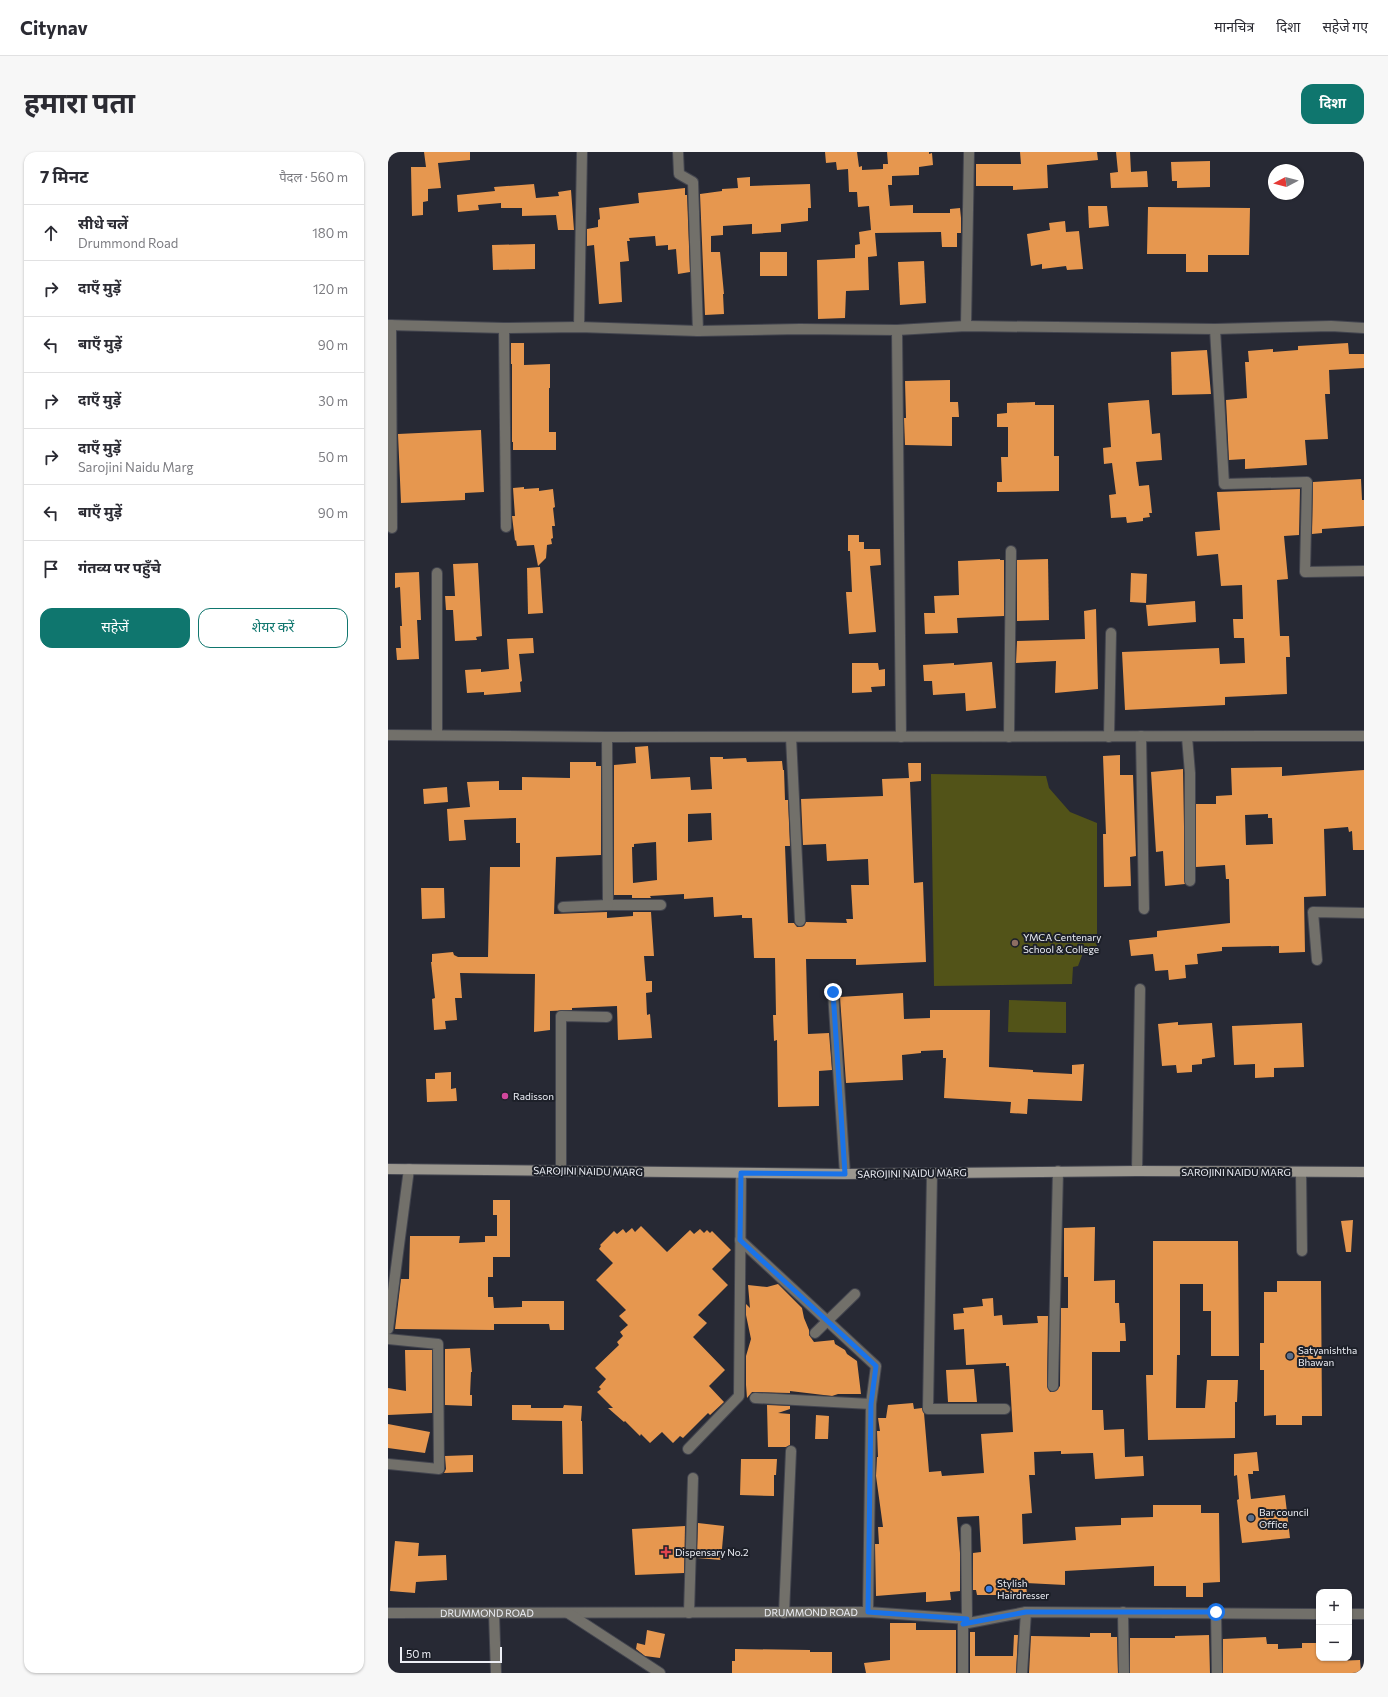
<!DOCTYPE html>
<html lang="hi">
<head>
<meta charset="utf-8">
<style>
	:root { --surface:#fff; --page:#f7f7f7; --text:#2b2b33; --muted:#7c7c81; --line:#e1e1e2; --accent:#0f766e }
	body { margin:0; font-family:Commissioner,"Noto Sans Devanagari",sans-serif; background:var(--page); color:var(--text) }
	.controls { position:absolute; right:12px; bottom:12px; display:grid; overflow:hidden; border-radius:8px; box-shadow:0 1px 3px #0004 }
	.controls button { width:36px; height:36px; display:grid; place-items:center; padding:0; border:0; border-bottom:1px solid var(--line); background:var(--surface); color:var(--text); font:20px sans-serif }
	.compass { position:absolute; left:880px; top:12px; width:36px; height:36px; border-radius:50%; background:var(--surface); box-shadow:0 1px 3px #0004; rotate:263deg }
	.scale { position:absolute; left:12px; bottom:10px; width:102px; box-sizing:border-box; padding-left:4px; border:2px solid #edeff6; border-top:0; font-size:11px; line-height:14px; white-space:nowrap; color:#edeff6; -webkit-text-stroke:3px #1d2029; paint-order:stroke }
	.stop { position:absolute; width:12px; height:12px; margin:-9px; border:3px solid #1a73e8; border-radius:50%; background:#fff }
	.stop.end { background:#1a73e8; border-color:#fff; box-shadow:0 1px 4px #0008 }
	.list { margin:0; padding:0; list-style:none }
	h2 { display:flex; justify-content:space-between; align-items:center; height:52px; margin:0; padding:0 16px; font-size:17px }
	h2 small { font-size:13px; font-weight:400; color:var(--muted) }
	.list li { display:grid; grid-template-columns:26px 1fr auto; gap:12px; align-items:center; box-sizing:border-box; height:56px; padding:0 16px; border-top:1px solid var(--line) }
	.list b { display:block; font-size:15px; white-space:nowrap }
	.list p { margin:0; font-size:13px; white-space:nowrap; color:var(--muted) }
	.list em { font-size:13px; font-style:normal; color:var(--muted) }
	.actions { display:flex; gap:8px; padding:12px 16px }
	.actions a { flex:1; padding:9px 0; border:1px solid var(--accent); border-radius:12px; text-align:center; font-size:14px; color:var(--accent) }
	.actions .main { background:var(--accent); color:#fff }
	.icon { flex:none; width:22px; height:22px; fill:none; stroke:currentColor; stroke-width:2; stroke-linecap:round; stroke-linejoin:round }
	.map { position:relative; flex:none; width:976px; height:1521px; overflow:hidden; border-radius:12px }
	header { display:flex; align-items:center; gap:24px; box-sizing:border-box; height:56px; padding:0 20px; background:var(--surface); border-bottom:1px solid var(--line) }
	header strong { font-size:19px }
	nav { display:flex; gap:22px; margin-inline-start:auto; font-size:14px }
	.intro { display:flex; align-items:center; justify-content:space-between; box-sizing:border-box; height:96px; padding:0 24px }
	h1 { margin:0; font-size:28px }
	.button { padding:10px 18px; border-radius:12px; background:var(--accent); color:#fff; font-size:14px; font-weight:700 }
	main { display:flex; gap:24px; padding:0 24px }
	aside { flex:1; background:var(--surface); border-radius:12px; box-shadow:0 1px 3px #0004 }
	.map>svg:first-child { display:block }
</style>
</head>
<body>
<header>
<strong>Citynav</strong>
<nav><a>मानचित्र</a><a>दिशा</a><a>सहेजे गए</a></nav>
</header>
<div class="intro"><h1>हमारा पता</h1><a class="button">दिशा</a></div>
<main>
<aside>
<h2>7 मिनट<small>पैदल · 560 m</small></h2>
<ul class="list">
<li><svg class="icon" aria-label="ahead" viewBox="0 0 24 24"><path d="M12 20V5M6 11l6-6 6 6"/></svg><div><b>सीधे चलें</b><p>Drummond Road</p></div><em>180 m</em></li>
<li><svg class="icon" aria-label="right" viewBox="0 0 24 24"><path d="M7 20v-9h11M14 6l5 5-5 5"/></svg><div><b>दाएँ मुड़ें</b></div><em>120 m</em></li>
<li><svg class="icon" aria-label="left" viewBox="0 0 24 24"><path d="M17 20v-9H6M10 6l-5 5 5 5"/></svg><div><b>बाएँ मुड़ें</b></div><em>90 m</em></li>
<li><svg class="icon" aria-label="right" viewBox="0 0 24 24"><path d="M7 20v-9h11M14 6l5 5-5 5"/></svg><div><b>दाएँ मुड़ें</b></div><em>30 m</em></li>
<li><svg class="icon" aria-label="right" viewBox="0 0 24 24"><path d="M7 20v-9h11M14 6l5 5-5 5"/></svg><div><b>दाएँ मुड़ें</b><p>Sarojini Naidu Marg</p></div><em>50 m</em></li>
<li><svg class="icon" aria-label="left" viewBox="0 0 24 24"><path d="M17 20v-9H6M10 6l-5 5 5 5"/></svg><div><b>बाएँ मुड़ें</b></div><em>90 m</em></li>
<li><svg class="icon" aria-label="arrive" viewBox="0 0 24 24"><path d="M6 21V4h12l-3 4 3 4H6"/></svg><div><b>गंतव्य पर पहुँचे</b></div></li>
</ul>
<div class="actions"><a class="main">सहेजें</a><a>शेयर करें</a></div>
</aside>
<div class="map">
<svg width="976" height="1521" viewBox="0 0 976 1521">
	<rect width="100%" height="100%" fill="#272934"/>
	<g fill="#525318">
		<polygon points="543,622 658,624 661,636 682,660 709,671 709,800 695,801 690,814 685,815 684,832 546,834"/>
		<polygon points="621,848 678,850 678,881 620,880"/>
	</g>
	<g fill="#e6974f" fill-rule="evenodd">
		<polygon points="36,0 82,0 82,8 50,11 53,36 40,37 40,49 35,50 35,63 24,64 23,15 38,15"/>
		<polygon points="437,0 469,0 471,15 474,14 474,18 495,17 495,12 500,12 499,0 541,0 541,2 544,1 545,13 531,15 531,23 504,24 504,33 500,33 502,54 525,53 525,61 562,61 562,57 572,56 573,66 573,81 569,81 569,95 554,95 553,80 487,81 489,104 480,105 481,138 458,139 457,166 430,167 429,108 467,106 467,93 472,92 471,80 483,78 481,54 470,55 469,40 461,40 460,17 449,18 448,10 438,11"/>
		<polygon points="632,0 709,0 710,8 659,13 660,36 625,38 625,34 588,34 588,12 633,12"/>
		<polygon points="728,0 742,0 743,20 759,19 760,35 723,36 722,21 730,20"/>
		<polygon points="822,9 822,35 789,36 789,29 784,29 783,10"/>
		<polygon points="362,25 362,34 422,32 423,56 420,56 420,69 393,72 393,80 364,82 364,72 335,74 335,83 323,84 323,100 332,100 336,142 335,142 336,162 317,163 312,42 334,39 334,37 350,36 349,26"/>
		<polygon points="146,32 148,46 171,44 170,40 183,38 186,78 170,78 168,63 134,64 134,56 113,56 113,51 90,53 91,58 70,60 69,43 107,39 106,35"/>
		<polygon points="297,36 297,43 299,43 302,120 290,122 288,97 280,98 280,93 268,94 267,84 241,86 242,89 239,89 241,109 232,110 234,150 211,152 206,93 199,94 199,77 210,75 210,68 212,67 211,56 251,51 250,41"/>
		<polygon points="700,54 719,54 721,74 701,76"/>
		<polygon points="760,55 862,56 861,103 820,103 820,120 798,120 798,102 759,102"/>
		<polygon points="677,69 678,80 691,79 695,117 679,118 678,114 654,117 654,112 643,114 639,82 662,78 661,71"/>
		<polygon points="147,92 147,117 105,118 104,93"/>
		<rect x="372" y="100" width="27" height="24"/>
		<polygon points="536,109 538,151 512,153 510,110"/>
		<polygon points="123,191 136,191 136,213 162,212 162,236 161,236 161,280 168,280 168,298 125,298 125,290 124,290 124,212 123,212"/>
		<polygon points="960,191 961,202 976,202 976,216 941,218 942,242 937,242 940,287 917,288 919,313 857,317 857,307 841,308 838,248 859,246 857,210 861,210 860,199 885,197 885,200 910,198 910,194"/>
		<polygon points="819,198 823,242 784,243 783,200"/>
		<polygon points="562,228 562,250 570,250 571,265 564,265 564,294 517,293 516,266 518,266 517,229"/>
		<polygon points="761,248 764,282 772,281 774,308 748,310 751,334 761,333 764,361 761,361 762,365 755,366 755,369 739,371 738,365 723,366 721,343 728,342 724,311 716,312 715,296 723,295 720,251"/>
		<polygon points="647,250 647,253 666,253 666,304 671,304 671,339 609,340 609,330 614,330 613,305 620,305 620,275 609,275 609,262 619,261 619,251"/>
		<polygon points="93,278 96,340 77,341 77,348 13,351 10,282"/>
		<polygon points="973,327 974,348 976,348 976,374 934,377 934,381 924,382 925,330"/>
		<polygon points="136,335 136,337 151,336 151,339 165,337 167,355 165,356 167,374 164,374 165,386 163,387 164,392 159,393 158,406 150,414 146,393 129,394 128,388 127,389 124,364 127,364 125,336"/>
		<polygon points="912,337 911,383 896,384 900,427 889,428 892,484 901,484 902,505 898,505 899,542 837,545 837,553 737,558 734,500 831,496 832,512 857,511 856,486 846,486 845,467 855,467 854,433 833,434 830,402 809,404 807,380 832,378 829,340"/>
		<polygon points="460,383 471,383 471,390 476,390 476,397 492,397 493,413 482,414 488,480 461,482 458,440 464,440 462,399 460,399"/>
		<polygon points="612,407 612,408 616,408 616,464 569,466 570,481 537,482 536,461 547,461 546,444 571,443 570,409"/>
		<polygon points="660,407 661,468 629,469 629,408"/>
		<polygon points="90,411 94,484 88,485 89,488 67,489 65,458 58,458 57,444 67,444 65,412"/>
		<polygon points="152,415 155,461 140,462 139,416"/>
		<polygon points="31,420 33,468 29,468 31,507 9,508 8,496 13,496 12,474 14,474 12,435 7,436 7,421"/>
		<polygon points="743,421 759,422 758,451 742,450"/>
		<polygon points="807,449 808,470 760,474 758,453"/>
		<polygon points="708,457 710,537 667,541 668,509 628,511 629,489 697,487 696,459"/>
		<polygon points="145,486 146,501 131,502 134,529 132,530 133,540 96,543 96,540 79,541 77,518 93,517 93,520 121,517 119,487"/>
		<polygon points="604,510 608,556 578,559 577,541 545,543 544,529 536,529 535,513 566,511 566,513"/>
		<polygon points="464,511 490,511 491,518 497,517 497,534 483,535 484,540 464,541"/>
		<path d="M260,594L263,627L302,625L303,638L324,637L322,605H335V607L358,606L359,610L394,609L395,618H396L397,648H400L402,694H397L400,771H406L409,775H412L416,774L418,770L459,771L458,767H465L463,733H481L480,707L439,709L438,692L415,693L413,647L495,644L494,627L521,626L520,611H533V629L522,630L526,731L535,730L538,810L468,813V807H418L420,882L441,881L444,918L431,919V954L390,955L389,888L386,889L385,863H388L387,806H366L364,766H354V763L326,765L325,745L296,747V742L262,744L263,746H244V743H226V613L248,611L247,595ZM323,661L324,688L300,690V662ZM268,690L269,728L245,731L244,695H246V692Z"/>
		<polygon points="732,603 732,623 745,623 748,704 742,705 743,734 716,735 715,682 718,682 715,604"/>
		<polygon points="182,610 208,610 208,614 213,614 213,703 168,705 166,762 219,760 219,766 245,764 245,760 263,760 266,804 256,804 258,829 264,829 264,840 258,841 259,863 262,862 264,886 230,888 229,854 184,856 184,858 162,859 162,878 146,880 147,822 72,821 74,846 67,846 69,868 57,869 58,877 46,878 44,847 47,846 43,810 44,810 44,802 65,800 66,803 70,805 100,805 102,715 132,715 132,691 128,691 128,666 76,668 78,688 61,689 59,657 82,655 79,630 111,629 111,638 134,638 134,625 182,626"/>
		<path d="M894,615V624L976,618V698H965L964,679L961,680L960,675L936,677L938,744L916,745L917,800L891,801V794L834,795V799L809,802L810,812L797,813L798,826L781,828L780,818L767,819L765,802L743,804L741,788L769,785V779L842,771L841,727H838L837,713L808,715V652H828V644L844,643L843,616ZM880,662V666H884L885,692L858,693L857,663Z"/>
		<polygon points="795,617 797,732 777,734 775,699 768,700 763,620"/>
		<polygon points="59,635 60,650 36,652 35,637"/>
		<polygon points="33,736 56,736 57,766 34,767"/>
		<polygon points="515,841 516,867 542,866 542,858 602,858 601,915 645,918 645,920 684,922 684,913 696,912 694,949 640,947 639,962 622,961 623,950 556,946 558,906 555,906 555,898 533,899 533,901 514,903 515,928 458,931 452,845"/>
		<polygon points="790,870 790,873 824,871 827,905 814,907 814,912 804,913 804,920 789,921 788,913 774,914 770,872"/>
		<polygon points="914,871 916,915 886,916 886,925 867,926 867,912 846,913 844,874"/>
		<polygon points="63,920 63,937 68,936 69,949 39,950 38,927 47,927 47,921"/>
		<polygon points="105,1048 122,1048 122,1105 105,1105 105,1125 100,1125 100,1145 105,1145 106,1156 134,1155 134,1149 176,1149 176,1178 162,1178 161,1172 106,1172 106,1178 7,1177 13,1127 21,1127 22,1084 72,1084 71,1091 97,1090 97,1084 109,1084 109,1063 105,1063"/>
		<polygon points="965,1068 963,1100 958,1100 953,1069"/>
		<polygon points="253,1074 279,1100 302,1078 306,1082 312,1077 316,1081 319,1078 322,1081 324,1079 343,1098 324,1117 340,1133 310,1163 319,1171 305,1185 337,1218 321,1234 336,1250 322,1263 320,1261 295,1286 292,1284 285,1291 274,1280 262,1291 253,1282 252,1284 237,1269 236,1270 220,1256 225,1256 209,1240 213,1237 211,1235 218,1227 207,1216 231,1193 229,1190 235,1184 232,1180 240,1173 231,1164 238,1158 208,1128 225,1111 211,1097 213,1094 212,1093 226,1079 229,1082 235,1077 238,1081 244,1076 247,1080"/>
		<polygon points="707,1075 706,1129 727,1128 727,1151 731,1151 732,1171 737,1171 738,1189 732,1189 732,1200 704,1200 704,1258 715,1258 716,1278 736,1277 737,1305 755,1304 756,1324 707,1327 705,1301 673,1302 673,1299 646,1300 647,1323 641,1323 644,1361 634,1362 635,1392 688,1388 687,1375 733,1373 733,1366 765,1365 765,1353 813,1353 813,1361 831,1361 832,1430 815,1431 815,1445 798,1445 798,1434 766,1434 766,1414 677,1419 677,1433 638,1431 639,1443 589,1443 588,1438 585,1438 585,1401 593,1400 591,1364 569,1365 572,1401 572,1439 562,1440 563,1448 538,1450 538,1440 488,1444 487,1392 491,1392 490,1375 495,1375 488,1324 489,1305 490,1305 489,1279 492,1279 490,1266 498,1266 500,1253 525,1251 526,1257 534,1256 536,1261 541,1320 553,1319 554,1324 596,1321 593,1282 625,1280 621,1214 618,1214 618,1211 578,1213 576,1177 566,1178 565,1162 576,1161 575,1156 595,1154 594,1147 605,1146 606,1164 614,1163 615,1173 650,1171 649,1164 660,1164 659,1234 662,1240 668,1239 672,1234 673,1156 680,1156 680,1125 676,1125 676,1076"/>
		<polygon points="765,1089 850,1089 851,1204 823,1204 823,1159 815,1159 815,1132 792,1132 792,1203 789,1203 788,1256 817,1256 819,1228 850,1228 849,1250 847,1250 847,1286 760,1288 758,1223 765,1223"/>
		<polygon points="889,1129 933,1129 934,1264 914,1264 914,1273 888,1273 888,1263 876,1264 876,1218 872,1218 872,1191 876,1191 876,1140 889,1140"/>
		<polygon points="390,1132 414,1156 416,1166 421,1178 421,1183 426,1190 446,1188 447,1192 457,1198 459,1202 469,1209 473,1242 450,1242 444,1244 402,1239 402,1241 367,1240 364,1240 359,1246 358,1233 358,1204 363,1187 358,1163 358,1152 362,1156 360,1133 379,1135"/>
		<polygon points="82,1196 84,1220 83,1220 82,1243 84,1243 84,1254 57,1253 57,1197"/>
		<polygon points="17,1198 44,1198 44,1261 0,1263 0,1236 18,1239"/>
		<polygon points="586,1217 589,1250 560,1250 558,1218"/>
		<polygon points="124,1253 143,1253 143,1256 175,1256 176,1253 194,1254 193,1269 194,1269 195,1322 175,1322 174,1269 124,1268"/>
		<polygon points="379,1253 402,1254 402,1257 390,1261 402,1262 402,1293 398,1295 380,1295"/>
		<polygon points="428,1263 441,1264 440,1287 427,1287"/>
		<polygon points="0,1272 42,1280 37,1301 0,1296"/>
		<polygon points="869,1300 871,1319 865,1319 865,1322 860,1322 863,1347 897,1343 902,1386 854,1391 849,1348 851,1347 849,1323 846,1324 846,1302"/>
		<polygon points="85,1303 85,1320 56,1321 58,1317 57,1304"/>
		<polygon points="353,1307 389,1307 388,1323 386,1323 386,1344 352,1343"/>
		<polygon points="310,1371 336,1374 333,1408 309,1406"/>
		<polygon points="297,1374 296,1421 247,1423 244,1377"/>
		<polygon points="7,1389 31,1391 30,1404 58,1403 59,1428 28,1430 27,1441 2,1439"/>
		<polygon points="502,1471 528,1471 528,1478 568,1478 568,1521 478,1521 476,1511 502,1508"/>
		<polygon points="259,1478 277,1482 272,1506 257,1504 248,1497 249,1491 257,1493"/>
		<polygon points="582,1480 587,1480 587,1504 625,1504 626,1483 630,1483 628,1521 582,1521"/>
		<polygon points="702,1481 723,1481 723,1485 729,1485 730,1521 641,1521 643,1484 702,1485"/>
		<polygon points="821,1483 822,1521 742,1521 742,1486 787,1486 787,1484"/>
		<polygon points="878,1485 879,1492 890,1492 890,1497 914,1496 914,1491 929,1491 929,1496 931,1496 931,1506 947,1506 947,1509 972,1508 973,1521 835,1521 835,1487"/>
		<polygon points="347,1497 422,1498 422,1500 444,1500 444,1521 344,1521 344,1509 347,1509"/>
	</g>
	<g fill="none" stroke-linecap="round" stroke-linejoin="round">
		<defs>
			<g id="minor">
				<polyline points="290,0 291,22 305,30 310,179"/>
				<polyline points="3,173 4,376"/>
				<polyline points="578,174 581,0"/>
				<polyline points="191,175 194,0"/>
				<polyline points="116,176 118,375"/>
				<polyline points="827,177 836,332 919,330 917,420 976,419"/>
				<polyline points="509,178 513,585"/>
				<polyline points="49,583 49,421"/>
				<polyline points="753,584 756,757"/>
				<polyline points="219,585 220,753 273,753"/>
				<polyline points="403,585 412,769"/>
				<polyline points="621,585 623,399"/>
				<polyline points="721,585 723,481"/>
				<polyline points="799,585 802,621 802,729"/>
				<polyline points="175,755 220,753"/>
				<polyline points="929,808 925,760 976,761"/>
				<polyline points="445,840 457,1022"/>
				<polyline points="173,1019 173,864 219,865"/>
				<polyline points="749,1019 752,837"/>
				<polyline points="913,1020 914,1099"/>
				<polyline points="544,1021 540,1257 617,1257"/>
				<polyline points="352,1088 488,1214 483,1252"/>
				<polyline points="0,1177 21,1017"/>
				<polyline points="427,1181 467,1142"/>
				<polyline points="0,1187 50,1192 51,1317 0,1312"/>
				<polyline points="665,1234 670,1019"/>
				<polyline points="367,1246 483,1252 480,1460"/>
				<polyline points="300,1297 351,1244 353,1021"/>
				<polyline points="578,1377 579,1467"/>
				<polyline points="735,1460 736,1521"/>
				<polyline points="828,1460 829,1521"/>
				<path id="s1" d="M0,1461L480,1460L579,1467L575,1472L638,1460L931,1462"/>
				<polyline points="106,1461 108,1521"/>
				<polyline points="180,1461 272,1521"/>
				<polyline points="301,1461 305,1326"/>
				<polyline points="396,1461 403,1299"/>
				<polyline points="961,1462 976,1462"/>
				<polyline points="575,1472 575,1521"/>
				<polyline points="634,1521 638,1460"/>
			</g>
			<g id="tertiary">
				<polyline points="0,173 116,176 191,175 310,179 412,177 509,178 578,174 827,177 943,174 976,176"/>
				<polyline points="0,583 219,585 976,584"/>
			</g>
			<polyline id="secondary" points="0,1017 457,1022 749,1019 976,1020"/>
		</defs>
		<use href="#minor" stroke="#43454f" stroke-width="12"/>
		<use href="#tertiary" stroke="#43454f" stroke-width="12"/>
		<use href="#secondary" stroke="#43454f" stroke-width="12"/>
		<use href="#minor" stroke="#72706a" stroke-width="10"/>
		<use href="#tertiary" stroke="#72706a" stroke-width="10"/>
		<use href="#secondary" stroke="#9b978f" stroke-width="10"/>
	</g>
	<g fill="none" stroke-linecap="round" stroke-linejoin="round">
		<polyline stroke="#1a73e8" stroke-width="5" points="445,840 457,1022 353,1021 352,1088 488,1214 483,1252 480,1460 579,1467 575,1472 638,1460 828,1460"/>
	</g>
	<circle fill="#8d6e63" stroke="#1d2029" stroke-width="1.5" cx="627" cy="791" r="4"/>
	<circle fill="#d1479c" stroke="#1d2029" stroke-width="1.5" cx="117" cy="944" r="4"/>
	<g fill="#5c6f8a" stroke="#1d2029" stroke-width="1.5">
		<circle cx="902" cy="1204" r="4"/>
		<circle cx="863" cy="1366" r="4"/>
	</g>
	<path fill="#e0444e" stroke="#1d2029" stroke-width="1.5" d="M276 1394h4v4h4v4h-4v4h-4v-4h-4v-4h4z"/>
	<circle fill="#3f7fe0" stroke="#1d2029" stroke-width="1.5" cx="601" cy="1437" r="4"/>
	<g text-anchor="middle" stroke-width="4" stroke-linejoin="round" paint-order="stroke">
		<g font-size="10" fill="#edeff6" stroke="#1d2029" text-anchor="start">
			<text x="635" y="789">YMCA Centenary<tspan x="635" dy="12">School &amp; College</tspan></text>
			<text x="125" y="948">Radisson</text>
			<text x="910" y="1202">Satyanishtha<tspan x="910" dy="12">Bhawan</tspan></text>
			<text x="871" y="1364">Bar council<tspan x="871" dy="12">Office</tspan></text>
			<text x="287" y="1404">Dispensary No.2</text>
			<text x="609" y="1435">Stylish<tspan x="609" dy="12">Hairdresser</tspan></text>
		</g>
		<g font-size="10" fill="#edeff6" stroke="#1d2029">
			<text transform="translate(200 1019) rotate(1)" y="4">SAROJINI NAIDU MARG</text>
			<text x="848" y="1024">SAROJINI NAIDU MARG</text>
			<text transform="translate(524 1021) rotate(-1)" y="4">SAROJINI NAIDU MARG</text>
			<text dy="4" stroke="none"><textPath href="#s1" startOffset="99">DRUMMOND ROAD</textPath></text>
			<text dy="4" stroke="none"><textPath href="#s1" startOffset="423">DRUMMOND ROAD</textPath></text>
		</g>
	</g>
</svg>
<div class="controls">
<button>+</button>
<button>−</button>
</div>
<svg class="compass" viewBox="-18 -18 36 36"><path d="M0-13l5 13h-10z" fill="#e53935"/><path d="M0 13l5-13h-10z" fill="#7c7c81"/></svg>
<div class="scale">50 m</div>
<div class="stop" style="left:828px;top:1460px"></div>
<div class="stop end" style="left:445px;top:840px"></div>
</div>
</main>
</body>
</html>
